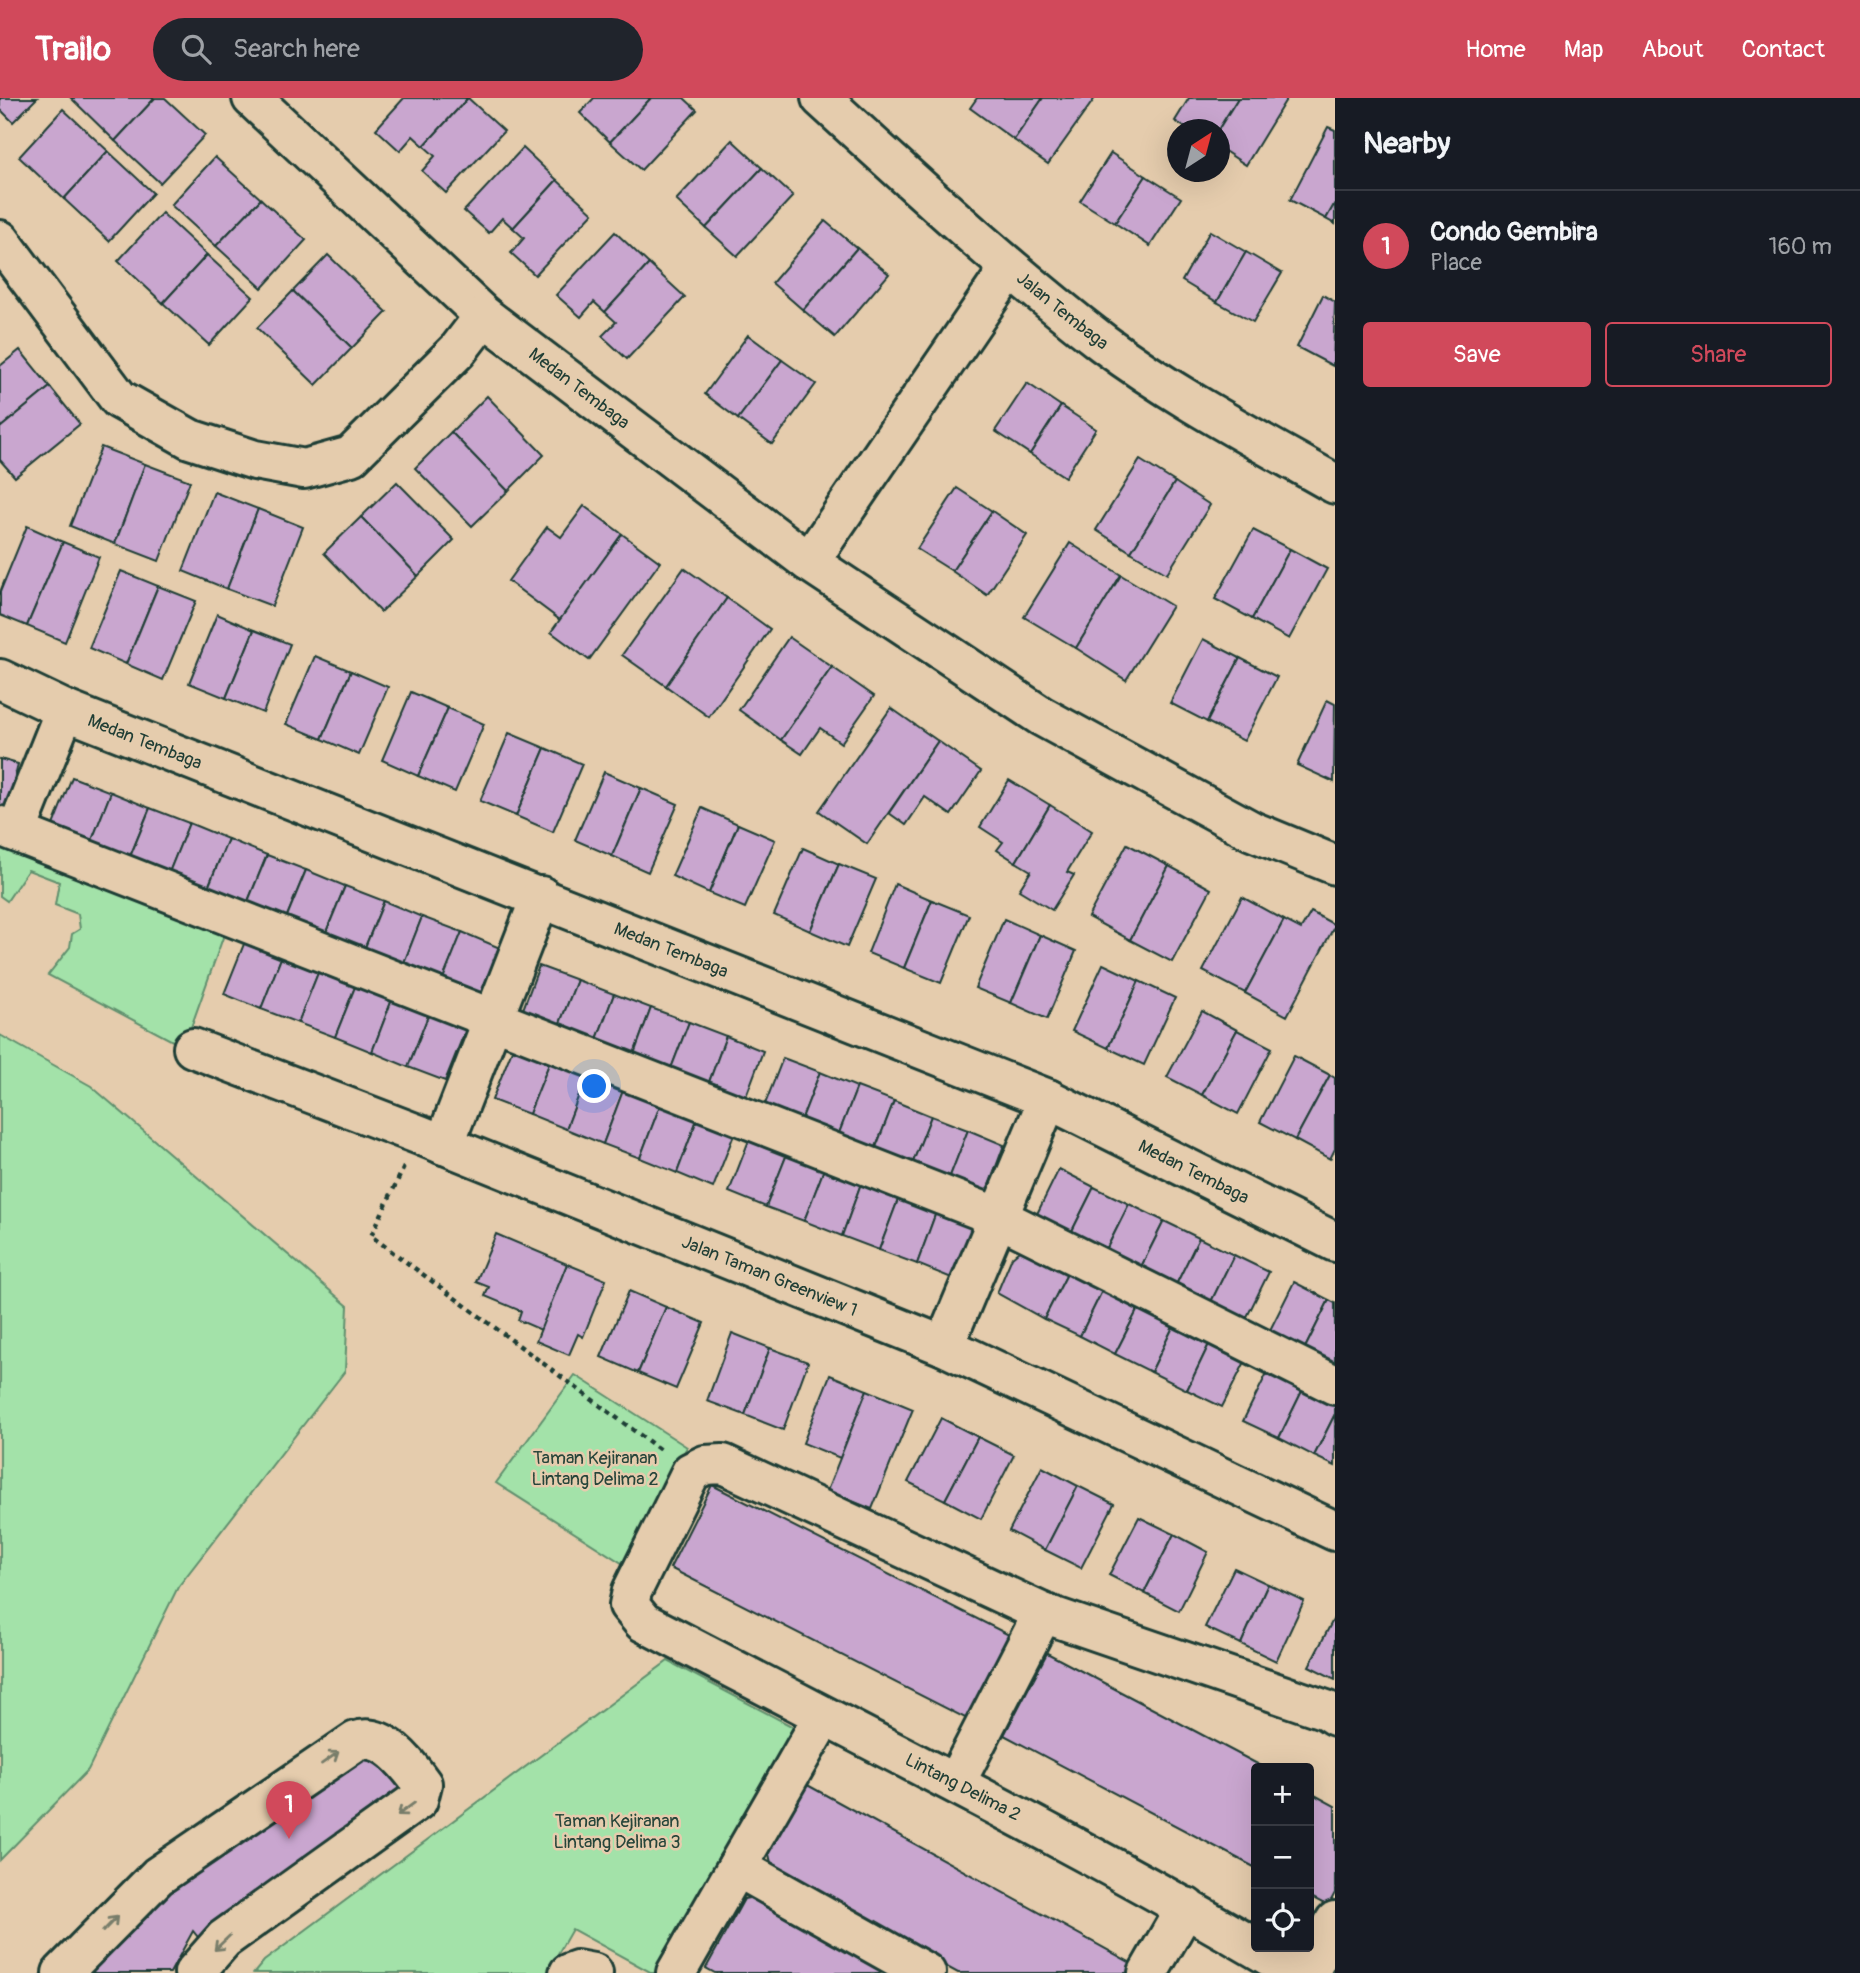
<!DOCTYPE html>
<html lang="en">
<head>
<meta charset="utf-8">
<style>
	:root { --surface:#171b24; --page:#20242c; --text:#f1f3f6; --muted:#9ea1a6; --line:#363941; --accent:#d1495b }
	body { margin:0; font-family:Pangolin,sans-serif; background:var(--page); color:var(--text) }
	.controls { position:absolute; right:21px; bottom:21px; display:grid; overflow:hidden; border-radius:7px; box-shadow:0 7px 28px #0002 }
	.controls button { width:63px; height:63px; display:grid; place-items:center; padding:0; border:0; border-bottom:2px solid var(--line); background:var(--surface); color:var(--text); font:35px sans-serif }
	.compass { position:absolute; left:1167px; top:21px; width:63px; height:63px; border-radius:50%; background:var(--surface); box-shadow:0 7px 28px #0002; rotate:36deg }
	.you { position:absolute; left:595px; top:989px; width:24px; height:24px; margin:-18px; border:5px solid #fff; border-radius:50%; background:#1a73e8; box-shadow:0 0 0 10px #1a73e833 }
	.badge { display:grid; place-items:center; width:46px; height:46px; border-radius:50%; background:var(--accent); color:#fff; font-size:23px; font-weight:700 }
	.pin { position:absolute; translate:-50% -58px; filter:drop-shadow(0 2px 4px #0008) }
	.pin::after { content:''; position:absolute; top:37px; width:24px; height:21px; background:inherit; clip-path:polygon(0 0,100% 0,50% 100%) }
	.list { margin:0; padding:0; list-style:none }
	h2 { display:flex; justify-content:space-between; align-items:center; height:91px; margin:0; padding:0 28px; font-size:30px }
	h2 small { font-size:23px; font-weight:400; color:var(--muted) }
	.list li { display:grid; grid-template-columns:46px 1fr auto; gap:21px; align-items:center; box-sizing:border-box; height:112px; padding:0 28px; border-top:2px solid var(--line) }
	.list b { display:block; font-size:26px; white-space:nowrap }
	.list p { margin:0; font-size:23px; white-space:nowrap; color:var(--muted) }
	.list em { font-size:23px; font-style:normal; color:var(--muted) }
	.actions { display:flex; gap:14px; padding:21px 28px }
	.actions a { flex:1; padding:16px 0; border:2px solid var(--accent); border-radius:7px; text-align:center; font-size:24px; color:var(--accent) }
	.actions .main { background:var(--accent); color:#fff }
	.icon { flex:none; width:38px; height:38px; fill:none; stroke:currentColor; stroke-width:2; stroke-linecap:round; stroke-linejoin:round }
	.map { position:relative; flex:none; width:1335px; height:1875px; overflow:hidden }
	header { display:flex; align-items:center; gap:42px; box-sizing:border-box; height:98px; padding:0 35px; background:var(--accent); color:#fff }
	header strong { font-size:33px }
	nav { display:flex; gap:38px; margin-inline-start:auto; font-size:24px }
	.search { width:490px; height:63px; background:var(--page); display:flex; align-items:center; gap:18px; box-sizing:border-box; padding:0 24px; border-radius:38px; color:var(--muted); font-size:26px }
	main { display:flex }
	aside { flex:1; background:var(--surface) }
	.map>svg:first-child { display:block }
</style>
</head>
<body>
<header>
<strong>Trailo</strong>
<div class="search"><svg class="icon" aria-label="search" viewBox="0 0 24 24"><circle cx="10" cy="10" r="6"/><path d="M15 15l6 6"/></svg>Search here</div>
<nav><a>Home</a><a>Map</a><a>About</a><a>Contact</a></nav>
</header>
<main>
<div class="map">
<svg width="1335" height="1875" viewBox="0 0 1335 1875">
	<rect width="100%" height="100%" fill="#e5ccad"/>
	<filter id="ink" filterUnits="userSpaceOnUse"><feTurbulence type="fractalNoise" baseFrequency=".0143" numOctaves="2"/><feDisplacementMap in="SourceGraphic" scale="14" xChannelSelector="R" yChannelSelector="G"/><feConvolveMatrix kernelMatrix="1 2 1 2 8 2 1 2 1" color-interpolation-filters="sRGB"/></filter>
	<g filter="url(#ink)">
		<g fill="#a3e2a9" stroke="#61906e" stroke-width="2">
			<polygon points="0,738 226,831 184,949 48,877 70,849 72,836 80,831 78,816 55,807 59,784 28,772 7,803 0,798"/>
			<polygon points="0,937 91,988 348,1208 345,1273 178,1489 88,1672 0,1762"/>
			<polygon points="575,1277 687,1349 625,1467 496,1385"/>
			<polygon points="668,1563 799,1632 658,1875 652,1875 572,1831 547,1875 254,1875 264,1863"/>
		</g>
		<g fill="#c9a6cf" stroke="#1f3d34" stroke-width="2">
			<polygon points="0,0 37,0 13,24 0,11"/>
			<polygon points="71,0 155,0 115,43"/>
			<polygon points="155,0 165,0 205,37 160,85 115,43"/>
			<polygon points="404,0 468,0 424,48 413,38 400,53 376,31"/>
			<polygon points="468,0 504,33 446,95 422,73 435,58 424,48"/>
			<polygon points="594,0 651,0 610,44 580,15"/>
			<polygon points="651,0 684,0 697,12 641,72 610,44"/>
			<polygon points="977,0 1043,0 1014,42 970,10"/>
			<polygon points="1043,0 1095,0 1048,66 1014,42"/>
			<polygon points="1189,0 1238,0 1218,32 1189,32 1175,23"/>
			<polygon points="1238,0 1287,0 1246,67 1220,50 1218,32"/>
			<polygon points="63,11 108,53 64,101 19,59"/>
			<polygon points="1328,29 1335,32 1335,105 1326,121 1290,102"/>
			<polygon points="732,42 762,70 706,130 676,102"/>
			<polygon points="523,50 557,82 513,130 502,120 489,135 464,113"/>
			<polygon points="108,53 153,95 109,143 64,101"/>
			<polygon points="1111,55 1146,78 1115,125 1080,103"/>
			<polygon points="215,59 261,101 216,148 171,107"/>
			<polygon points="762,70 793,98 737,158 706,130"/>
			<polygon points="1146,78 1181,100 1150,148 1115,125"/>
			<polygon points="557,82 593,115 535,177 511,155 524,140 513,130"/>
			<polygon points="261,101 306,142 262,190 216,148"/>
			<polygon points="1335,105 1335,126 1326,121"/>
			<polygon points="162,115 207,157 163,205 118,163"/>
			<polygon points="825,123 857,150 803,212 772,185"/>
			<polygon points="1210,133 1246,154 1217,204 1182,183"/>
			<polygon points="615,134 649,166 605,214 594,204 581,219 556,197"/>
			<polygon points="857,150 889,176 835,239 803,212"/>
			<polygon points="1246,154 1282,175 1253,224 1217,204"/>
			<polygon points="207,157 253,199 209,247 163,205"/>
			<polygon points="328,157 387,214 352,250 293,193"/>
			<polygon points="649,166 685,199 627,261 602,238 616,224 605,214"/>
			<polygon points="293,193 352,250 316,287 257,230"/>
			<polygon points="1323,197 1335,204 1333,268 1297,249"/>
			<polygon points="748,237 782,262 738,321 705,296"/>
			<polygon points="20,252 50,289 0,330 0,268"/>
			<polygon points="782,262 816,286 772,346 738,321"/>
			<polygon points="1027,285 1061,308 1030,356 995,333"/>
			<polygon points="50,289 80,326 15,379 0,362 0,330"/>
			<polygon points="487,298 544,357 508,393 451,334"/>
			<polygon points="1061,308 1096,331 1065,379 1030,356"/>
			<polygon points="451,334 508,393 472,428 415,370"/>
			<polygon points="101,349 145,366 115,446 70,428"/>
			<polygon points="1140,362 1175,384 1131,454 1096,432"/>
			<polygon points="145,366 190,383 159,463 115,446"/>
			<polygon points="397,384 454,442 418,478 361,419"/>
			<polygon points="1175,384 1210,407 1167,476 1131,454"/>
			<polygon points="957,390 992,413 952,473 917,451"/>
			<polygon points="214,394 258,411 227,491 183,473"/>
			<polygon points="584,408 622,436 560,522 508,483 547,429 561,439"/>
			<polygon points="258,411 303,429 272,508 227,491"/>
			<polygon points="992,413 1027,437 987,497 952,473"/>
			<polygon points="361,419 418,478 381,514 324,455"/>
			<polygon points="27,428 63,444 27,528 0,517 0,494"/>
			<polygon points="1253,432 1290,451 1252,521 1215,501"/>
			<polygon points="622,436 660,464 589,562 551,534"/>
			<polygon points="63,444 99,459 65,544 27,528"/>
			<polygon points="1070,445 1121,477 1076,550 1024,519"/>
			<polygon points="1290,451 1327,471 1289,541 1252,521"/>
			<polygon points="684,470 727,500 666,588 622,557"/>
			<polygon points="121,473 158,488 126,566 89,550"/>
			<polygon points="1121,477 1172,508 1126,582 1076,550"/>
			<polygon points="158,488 196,503 163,582 126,566"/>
			<polygon points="727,500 770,531 709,619 666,588"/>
			<polygon points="217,516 254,532 226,600 189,585"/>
			<polygon points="254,532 290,546 263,615 226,600"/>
			<polygon points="789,539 832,569 781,642 739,612"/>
			<polygon points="1203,541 1240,560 1207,624 1170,605"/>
			<polygon points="315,558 351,573 322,641 286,626"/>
			<polygon points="1240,560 1277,579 1244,643 1207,624"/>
			<polygon points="832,569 874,598 841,645 820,630 802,656 781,642"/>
			<polygon points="351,573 388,589 359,657 322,641"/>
			<polygon points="411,594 448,610 418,678 382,662"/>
			<polygon points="1327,602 1335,606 1334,684 1297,667"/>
			<polygon points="448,610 484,626 455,694 418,678"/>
			<polygon points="891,610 938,643 867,746 819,713"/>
			<polygon points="509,635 545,650 516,718 480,703"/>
			<polygon points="938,643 981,673 951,717 925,699 906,727 889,715"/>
			<polygon points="545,650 582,666 553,734 516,718"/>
			<polygon points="0,661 18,666 4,721 0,720"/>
			<polygon points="604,674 641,690 612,758 575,742"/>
			<polygon points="72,679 111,694 89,750 50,735"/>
			<polygon points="1009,682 1050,707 1016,764 997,752 1003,744 980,729"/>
			<polygon points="641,690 678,706 648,774 612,758"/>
			<polygon points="111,694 150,710 127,766 89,750"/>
			<polygon points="1050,707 1092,733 1067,774 1074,777 1052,812 1019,792 1031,773 1016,764"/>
			<polygon points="150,710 189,725 166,782 127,766"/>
			<polygon points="702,710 738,726 709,795 672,778"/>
			<polygon points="189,725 228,741 205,797 166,782"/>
			<polygon points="738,726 775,742 745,810 709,795"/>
			<polygon points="228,741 267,757 244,813 205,797"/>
			<polygon points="1127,746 1169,768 1130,842 1088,819"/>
			<polygon points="803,750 839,766 810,833 774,817"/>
			<polygon points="267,757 306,772 283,828 244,813"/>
			<polygon points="839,766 876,781 847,849 810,833"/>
			<polygon points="1169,768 1211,791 1172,864 1130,842"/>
			<polygon points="306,772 345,788 322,844 283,828"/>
			<polygon points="895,786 932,802 904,870 868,855"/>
			<polygon points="345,788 384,803 361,859 322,844"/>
			<polygon points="1242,799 1284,822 1245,895 1203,873"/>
			<polygon points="932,802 969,817 941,885 904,870"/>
			<polygon points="384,803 422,819 400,875 361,859"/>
			<polygon points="1311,814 1335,827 1287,918 1245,895 1284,822 1301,831"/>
			<polygon points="422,819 462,834 439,891 400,875"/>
			<polygon points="1004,821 1040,837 1011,905 975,890"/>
			<polygon points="462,834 500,850 477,906 439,891"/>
			<polygon points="1040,837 1076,853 1047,921 1011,905"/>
			<polygon points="246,841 283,855 261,911 224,896"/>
			<polygon points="283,855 320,870 298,925 261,911"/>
			<polygon points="1103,866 1139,883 1108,950 1072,933"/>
			<polygon points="539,868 577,882 555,938 518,925"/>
			<polygon points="320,870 357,884 335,939 298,925"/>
			<polygon points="577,882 614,896 593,952 555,938"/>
			<polygon points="1139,883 1175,900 1144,967 1108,950"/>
			<polygon points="357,884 393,899 372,954 335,939"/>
			<polygon points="614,896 651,910 630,967 593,952"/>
			<polygon points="393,899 430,913 408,969 372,954"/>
			<polygon points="651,910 689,924 667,981 630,967"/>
			<polygon points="430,913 467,928 445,983 408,969"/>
			<polygon points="1202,913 1237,932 1202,997 1167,979"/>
			<polygon points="689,924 726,938 705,995 667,981"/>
			<polygon points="1237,932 1272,950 1238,1016 1202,997"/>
			<polygon points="726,938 763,953 742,1009 705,995"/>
			<polygon points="514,947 551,961 529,1016 492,1002"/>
			<polygon points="1294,958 1330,977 1295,1042 1260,1024"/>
			<polygon points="783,960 820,974 799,1028 762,1014"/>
			<polygon points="551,961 587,976 566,1031 529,1016"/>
			<polygon points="820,974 857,989 836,1043 799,1028"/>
			<polygon points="587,976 624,990 603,1046 566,1031"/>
			<polygon points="1330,977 1335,980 1335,1051 1330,1061 1295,1042"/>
			<polygon points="857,989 894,1003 873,1057 836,1043"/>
			<polygon points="624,990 661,1005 640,1060 603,1046"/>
			<polygon points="894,1003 931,1018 910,1072 873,1057"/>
			<polygon points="661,1005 698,1019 677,1075 640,1060"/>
			<polygon points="931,1018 968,1032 947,1086 910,1072"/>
			<polygon points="698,1019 735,1034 713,1090 677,1075"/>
			<polygon points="968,1032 1004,1047 984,1101 947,1086"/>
			<polygon points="751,1037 789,1051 766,1109 729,1094"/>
			<polygon points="789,1051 826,1066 804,1123 766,1109"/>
			<polygon points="826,1066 863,1080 842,1138 804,1123"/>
			<polygon points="1059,1071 1094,1089 1067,1143 1032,1126"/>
			<polygon points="863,1080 901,1094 879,1152 842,1138"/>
			<polygon points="1094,1089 1129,1106 1102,1160 1067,1143"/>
			<polygon points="901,1094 938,1109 917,1166 879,1152"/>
			<polygon points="1129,1106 1164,1123 1137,1177 1102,1160"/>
			<polygon points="938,1109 976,1123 954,1181 917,1166"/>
			<polygon points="1164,1123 1199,1140 1172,1195 1137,1177"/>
			<polygon points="496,1136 567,1166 541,1232 518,1222 521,1213 485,1198 489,1189 476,1184"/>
			<polygon points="1199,1140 1234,1157 1207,1212 1172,1195"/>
			<polygon points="1025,1148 1070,1170 1044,1221 997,1195 1012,1159"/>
			<polygon points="1234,1157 1269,1174 1242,1229 1207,1212"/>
			<polygon points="567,1166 606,1182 583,1239 578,1236 569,1257 536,1243"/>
			<polygon points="1070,1170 1105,1187 1080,1238 1044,1221"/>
			<polygon points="1294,1184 1329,1202 1302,1256 1267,1238"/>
			<polygon points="1105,1187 1141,1205 1115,1256 1080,1238"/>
			<polygon points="629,1193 666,1209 638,1275 601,1259"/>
			<polygon points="1329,1202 1335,1205 1335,1272 1302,1256"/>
			<polygon points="1141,1205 1176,1223 1151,1274 1115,1256"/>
			<polygon points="666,1209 704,1225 676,1291 638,1275"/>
			<polygon points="1176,1223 1212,1240 1187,1292 1151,1274"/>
			<polygon points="732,1235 770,1250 745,1317 707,1303"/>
			<polygon points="1212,1240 1248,1258 1222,1309 1187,1292"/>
			<polygon points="770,1250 808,1264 783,1332 745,1317"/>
			<polygon points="1271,1267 1306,1285 1279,1340 1243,1323"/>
			<polygon points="830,1277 867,1292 840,1360 803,1345"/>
			<polygon points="1306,1285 1335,1299 1335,1316 1314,1358 1279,1340"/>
			<polygon points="867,1292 913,1311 872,1411 827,1393"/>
			<polygon points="1335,1316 1335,1368 1314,1358"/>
			<polygon points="941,1320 978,1339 945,1402 908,1384"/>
			<polygon points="978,1339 1014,1357 981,1421 945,1402"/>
			<polygon points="1042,1369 1078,1388 1045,1452 1009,1433"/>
			<polygon points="712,1387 1015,1540 973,1624 670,1470"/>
			<polygon points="1078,1388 1114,1406 1081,1470 1045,1452"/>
			<polygon points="1139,1419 1174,1436 1144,1495 1109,1477"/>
			<polygon points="1174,1436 1208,1454 1179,1513 1144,1495"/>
			<polygon points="1234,1470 1268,1486 1241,1546 1205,1529"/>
			<polygon points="1268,1486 1304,1503 1276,1563 1241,1546"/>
			<polygon points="1335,1518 1335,1581 1309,1568"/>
			<polygon points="1047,1555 1265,1670 1256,1670 1256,1770 1004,1637"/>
			<polygon points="363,1649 413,1692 201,1843 193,1833 170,1875 92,1875 117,1830 145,1810 152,1814 166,1790"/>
			<polygon points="802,1684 1135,1867 1130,1875 958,1875 773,1774 767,1747"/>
			<polygon points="1309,1694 1335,1708 1335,1795 1328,1808 1309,1798"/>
			<polygon points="764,1797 906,1875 715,1875 706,1870 744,1801"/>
		</g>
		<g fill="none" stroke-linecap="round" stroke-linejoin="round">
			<defs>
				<g id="minor">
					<path id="s1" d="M252,0L484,218L809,464L1041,618L1252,733L1335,767"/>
					<path id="s2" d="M821,0C913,84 1004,169 1103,245C1175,299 1256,341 1335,386"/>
					<polyline points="0,142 119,301 190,341 255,362 304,371 351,358 458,252 484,218"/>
					<polyline points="809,464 1009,171"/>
					<path id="s3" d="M0,581L65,612L1048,1001L1335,1144"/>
					<polyline points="0,728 998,1119 1335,1287"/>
					<polyline points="17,732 65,612"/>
					<path id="s4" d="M193,950L420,1037L944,1248L1335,1433"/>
					<polyline points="444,1047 541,798"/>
					<polyline points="944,1248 1048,1001"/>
					<polyline points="956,1684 1043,1515"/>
					<polyline points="737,1769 926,1875"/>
					<path d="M62,1875L158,1778L356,1643C383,1634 407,1665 422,1686L418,1702L224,1841L194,1875"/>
					<polyline points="569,1875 577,1872 593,1875"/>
					<polyline points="676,1875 823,1619"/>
					<polyline points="1148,1875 1186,1809"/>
					<path d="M1298,1875C1085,1748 862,1639 643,1524L629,1507L632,1493L691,1374L705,1367L723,1366L1043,1515L1326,1612L1335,1618"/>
					<polyline points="1309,1875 1335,1823"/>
				</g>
			</defs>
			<use href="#minor" stroke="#1f3d34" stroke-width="44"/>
			<polyline stroke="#1f3d34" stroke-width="4.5" stroke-dasharray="5 5" stroke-linecap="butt" points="404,1069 371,1138 663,1354"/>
			<use href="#minor" stroke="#e5ccad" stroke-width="38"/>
		</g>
		<defs><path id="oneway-shaft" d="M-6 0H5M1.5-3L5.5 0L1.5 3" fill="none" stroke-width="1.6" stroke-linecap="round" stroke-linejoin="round" transform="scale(1.75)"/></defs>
		<g stroke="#787d6a">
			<use href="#oneway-shaft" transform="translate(330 1660) rotate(-35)"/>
			<use href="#oneway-shaft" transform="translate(406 1711) rotate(144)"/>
			<use href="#oneway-shaft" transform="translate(110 1826) rotate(-46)"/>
			<use href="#oneway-shaft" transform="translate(222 1845) rotate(136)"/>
		</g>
	</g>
	<g text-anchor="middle" stroke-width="5" stroke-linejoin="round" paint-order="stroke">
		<g font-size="18" fill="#1f3d34" stroke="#e5ccad">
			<text dy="6" stroke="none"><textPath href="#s2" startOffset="322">Jalan Tembaga</textPath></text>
			<text dy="6" stroke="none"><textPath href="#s1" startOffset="438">Medan Tembaga</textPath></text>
			<text dy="6" stroke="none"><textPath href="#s3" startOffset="158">Medan Tembaga</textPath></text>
			<text dy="6" stroke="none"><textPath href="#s3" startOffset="724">Medan Tembaga</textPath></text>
			<text dy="6" stroke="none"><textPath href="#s3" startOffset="1292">Medan Tembaga</textPath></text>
			<text dy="6" stroke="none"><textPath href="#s4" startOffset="620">Jalan Taman Greenview 1</textPath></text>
			<text transform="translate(963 1689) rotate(27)" y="6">Lintang Delima 2</text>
		</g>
		<g font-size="18" fill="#26453a" stroke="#e5ccad">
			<text x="595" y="1366">Taman Kejiranan<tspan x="595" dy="21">Lintang Delima 2</tspan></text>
			<text x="617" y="1729">Taman Kejiranan<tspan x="617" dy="21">Lintang Delima 3</tspan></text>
		</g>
	</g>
</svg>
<div class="controls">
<button>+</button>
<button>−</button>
<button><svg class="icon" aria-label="locate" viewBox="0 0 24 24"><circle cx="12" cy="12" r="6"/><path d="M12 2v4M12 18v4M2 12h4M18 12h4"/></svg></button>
</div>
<svg class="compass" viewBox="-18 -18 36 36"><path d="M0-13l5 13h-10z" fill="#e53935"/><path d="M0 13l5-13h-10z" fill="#9ea1a6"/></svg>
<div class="you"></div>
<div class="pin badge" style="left:289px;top:1741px">1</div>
</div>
<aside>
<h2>Nearby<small></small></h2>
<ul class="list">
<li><span class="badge">1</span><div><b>Condo Gembira</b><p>Place</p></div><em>160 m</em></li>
</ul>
<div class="actions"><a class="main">Save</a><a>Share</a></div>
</aside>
</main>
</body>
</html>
